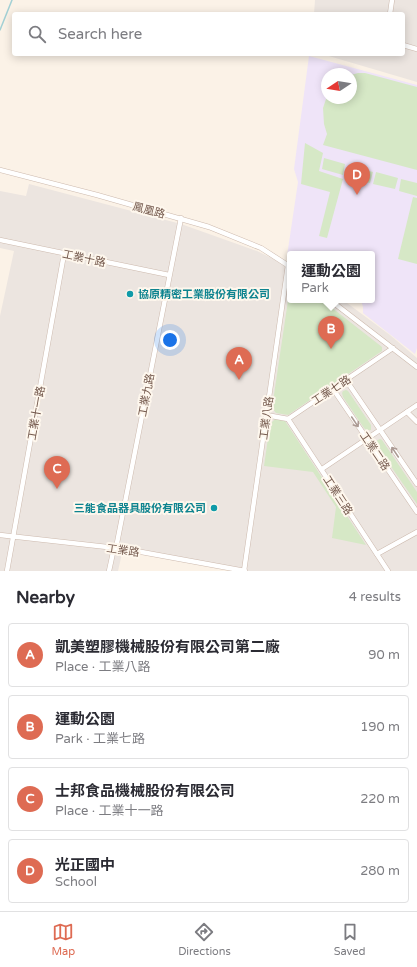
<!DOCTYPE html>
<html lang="en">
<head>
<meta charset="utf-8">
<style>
	:root { --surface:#fff; --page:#f7f7f7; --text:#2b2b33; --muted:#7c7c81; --line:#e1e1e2; --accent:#de6b53 }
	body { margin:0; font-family:"Varela Round","Noto Sans TC",sans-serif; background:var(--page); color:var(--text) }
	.compass { position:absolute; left:321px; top:68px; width:36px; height:36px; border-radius:50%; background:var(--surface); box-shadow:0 2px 10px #0003; rotate:258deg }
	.you { position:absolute; left:170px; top:340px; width:14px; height:14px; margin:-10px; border:3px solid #fff; border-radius:50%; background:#1a73e8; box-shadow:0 0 0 6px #1a73e833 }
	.badge { display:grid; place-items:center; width:26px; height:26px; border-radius:50%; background:var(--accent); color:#fff; font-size:13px; font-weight:700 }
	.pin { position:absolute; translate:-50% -33px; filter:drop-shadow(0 1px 2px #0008) }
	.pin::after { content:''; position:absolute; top:21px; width:14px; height:12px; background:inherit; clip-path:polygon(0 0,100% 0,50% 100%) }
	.popup { position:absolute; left:287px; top:251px; width:88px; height:52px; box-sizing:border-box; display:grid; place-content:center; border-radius:4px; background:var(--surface); filter:drop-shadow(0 1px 3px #0005); font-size:13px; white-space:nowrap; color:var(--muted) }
	.popup b { font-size:15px; color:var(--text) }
	.popup::after { content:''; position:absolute; left:50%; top:100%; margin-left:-8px; border:8px solid transparent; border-top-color:var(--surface) }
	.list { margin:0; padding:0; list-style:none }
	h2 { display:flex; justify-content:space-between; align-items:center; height:52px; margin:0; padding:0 16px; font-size:17px }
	h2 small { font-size:13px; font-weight:400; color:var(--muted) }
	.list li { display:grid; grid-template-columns:26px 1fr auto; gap:12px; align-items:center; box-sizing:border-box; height:64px; margin:0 8px 8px; padding:0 8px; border:1px solid var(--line); border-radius:4px }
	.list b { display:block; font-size:15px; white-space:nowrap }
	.list p { margin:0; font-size:13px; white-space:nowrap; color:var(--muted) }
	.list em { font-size:13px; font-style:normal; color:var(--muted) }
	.icon { flex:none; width:22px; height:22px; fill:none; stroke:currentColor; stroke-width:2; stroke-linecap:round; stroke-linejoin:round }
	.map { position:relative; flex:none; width:417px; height:571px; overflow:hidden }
	.search { position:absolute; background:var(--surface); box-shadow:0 2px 10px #0003; left:12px; right:12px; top:12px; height:44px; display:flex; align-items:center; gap:10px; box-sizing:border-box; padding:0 14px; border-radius:4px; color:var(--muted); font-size:15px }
	.sheet { height:340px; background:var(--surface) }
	nav { display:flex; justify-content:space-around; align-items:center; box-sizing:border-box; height:56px; border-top:1px solid var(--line); background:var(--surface); font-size:11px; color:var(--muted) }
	nav a { display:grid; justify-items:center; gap:2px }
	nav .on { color:var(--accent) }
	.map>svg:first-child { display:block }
</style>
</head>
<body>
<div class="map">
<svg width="417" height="571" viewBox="0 0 417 571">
	<rect width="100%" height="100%" fill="#fbf2e7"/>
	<g fill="#ece5e0">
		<polygon points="315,0 417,0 417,82 322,54 403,54 403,14 314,14"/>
		<polygon points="29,184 181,224 257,251 290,267 290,300 343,300 390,335 417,358 417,571 238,571 123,549 118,571 0,571 0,316 14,251 0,248 0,191 26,196"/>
	</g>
	<path fill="#efe4f8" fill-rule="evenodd" d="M309,56L417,85V348L415,354L363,313V307L361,300H372V254H290V258L287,256L298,182L294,169ZM327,74H351V98H327Z"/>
	<g fill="#d6e8c6">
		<polygon points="358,73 365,73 417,87 417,170 323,145 327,134 324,124 323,108 327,96 327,98 351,98 351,75"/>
		<polygon points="305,143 323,153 319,171 343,179 327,238 319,236 330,192 301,184"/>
		<polygon points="324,158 345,164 343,175 322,169"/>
		<polygon points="350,166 373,172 370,183 347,177"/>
		<polygon points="376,172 398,178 395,189 373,184"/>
		<polygon points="401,179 417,183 417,196 399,191"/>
		<polygon points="413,197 417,198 417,264 398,259"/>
		<polygon points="290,287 290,300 322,300 382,347 382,351 288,415 276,413 272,408"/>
		<polygon points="346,390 348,391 371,425 371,430 366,430 364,428 343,397 342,393 343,391"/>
		<polygon points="275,419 285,421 366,545 332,538 336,507 313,472 264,466 270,424"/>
		<polygon points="380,439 382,440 417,492 417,504 376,445 376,441"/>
	</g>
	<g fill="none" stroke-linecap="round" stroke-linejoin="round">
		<polyline stroke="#a3d0d5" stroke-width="1.5" points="0,30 12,0"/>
		<defs>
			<g id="minor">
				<polyline points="390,14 392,0"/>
				<polyline points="403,45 417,49"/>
				<polyline points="0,170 97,195 209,227 261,248 289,266"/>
				<polyline points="0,240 169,275"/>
				<polyline points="330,300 417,367"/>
				<polyline points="346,380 417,484"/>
				<polyline points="333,389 417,512"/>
				<polyline points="407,412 417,422"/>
				<polyline points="266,415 288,419 393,348"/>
				<polyline points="288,419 388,571"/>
				<polyline points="322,469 417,405"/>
				<polyline points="0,535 125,549 245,571"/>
				<polyline points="377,554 417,532"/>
				<polyline points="7,571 64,254"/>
				<polyline points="109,571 114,548 117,543 181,218"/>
				<polyline points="244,571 288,265"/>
			</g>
		</defs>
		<use href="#minor" stroke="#cdbaae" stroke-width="5.5"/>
		<use href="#minor" stroke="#fff" stroke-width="4.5"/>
	</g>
	<defs><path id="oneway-shaft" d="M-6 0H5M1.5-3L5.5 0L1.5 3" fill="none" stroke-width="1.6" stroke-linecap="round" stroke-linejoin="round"/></defs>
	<g stroke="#ac9b94">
		<use href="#oneway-shaft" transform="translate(355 422) rotate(56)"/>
		<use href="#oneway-shaft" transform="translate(395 452) rotate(-124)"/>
	</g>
	<g fill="#0f9aa8" stroke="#fef7ed" stroke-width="1.5">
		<circle cx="130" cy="294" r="4"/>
		<circle cx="214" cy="508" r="4"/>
	</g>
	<g text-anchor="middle" stroke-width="4" stroke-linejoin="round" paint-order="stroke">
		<g font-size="11" fill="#74594d" stroke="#fef7ed">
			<text transform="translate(149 210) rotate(15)" y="4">鳳凰路</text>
			<text transform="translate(84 258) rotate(12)" y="4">工業十路</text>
			<text transform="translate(331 390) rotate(-33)" y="4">工業七路</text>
			<text transform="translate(146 395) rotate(-79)" y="4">工業九路</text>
			<text transform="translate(36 413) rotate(-80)" y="4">工業十一路</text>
			<text transform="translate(266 418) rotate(-82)" y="4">工業八路</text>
			<text transform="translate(375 451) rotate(56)" y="4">工業二路</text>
			<text transform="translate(338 495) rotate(57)" y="4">工業三路</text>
			<text transform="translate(123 550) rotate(8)" y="4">工業路</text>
		</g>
		<g font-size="11" font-weight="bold" fill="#0d838f" stroke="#fef7ed" text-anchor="start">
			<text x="138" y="298">協原精密工業股份有限公司</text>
			<text x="206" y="512" text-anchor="end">三能食品器具股份有限公司</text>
		</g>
	</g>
</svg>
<svg class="compass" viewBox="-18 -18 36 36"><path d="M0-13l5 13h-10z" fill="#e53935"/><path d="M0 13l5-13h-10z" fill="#7c7c81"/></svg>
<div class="you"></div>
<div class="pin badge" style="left:239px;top:380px">A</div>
<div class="pin badge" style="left:331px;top:349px">B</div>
<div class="popup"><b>運動公園</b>Park</div>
<div class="pin badge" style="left:57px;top:489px">C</div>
<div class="pin badge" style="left:357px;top:195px">D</div>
<div class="search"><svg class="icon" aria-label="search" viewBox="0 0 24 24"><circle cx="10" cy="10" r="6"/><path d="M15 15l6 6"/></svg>Search here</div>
</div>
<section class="sheet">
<h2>Nearby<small>4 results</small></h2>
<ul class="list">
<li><span class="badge">A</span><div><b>凱美塑膠機械股份有限公司第二廠</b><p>Place · 工業八路</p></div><em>90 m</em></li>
<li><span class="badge">B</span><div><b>運動公園</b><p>Park · 工業七路</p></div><em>190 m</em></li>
<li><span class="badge">C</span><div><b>士邦食品機械股份有限公司</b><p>Place · 工業十一路</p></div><em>220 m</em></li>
<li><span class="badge">D</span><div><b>光正國中</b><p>School</p></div><em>280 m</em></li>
</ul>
</section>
<nav>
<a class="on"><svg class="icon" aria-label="map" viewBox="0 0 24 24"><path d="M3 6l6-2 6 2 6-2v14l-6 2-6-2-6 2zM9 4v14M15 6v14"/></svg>Map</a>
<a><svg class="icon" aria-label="directions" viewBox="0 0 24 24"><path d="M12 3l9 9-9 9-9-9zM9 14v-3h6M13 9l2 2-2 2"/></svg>Directions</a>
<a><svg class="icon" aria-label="saved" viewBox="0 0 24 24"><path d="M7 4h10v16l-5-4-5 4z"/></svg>Saved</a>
</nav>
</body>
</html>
